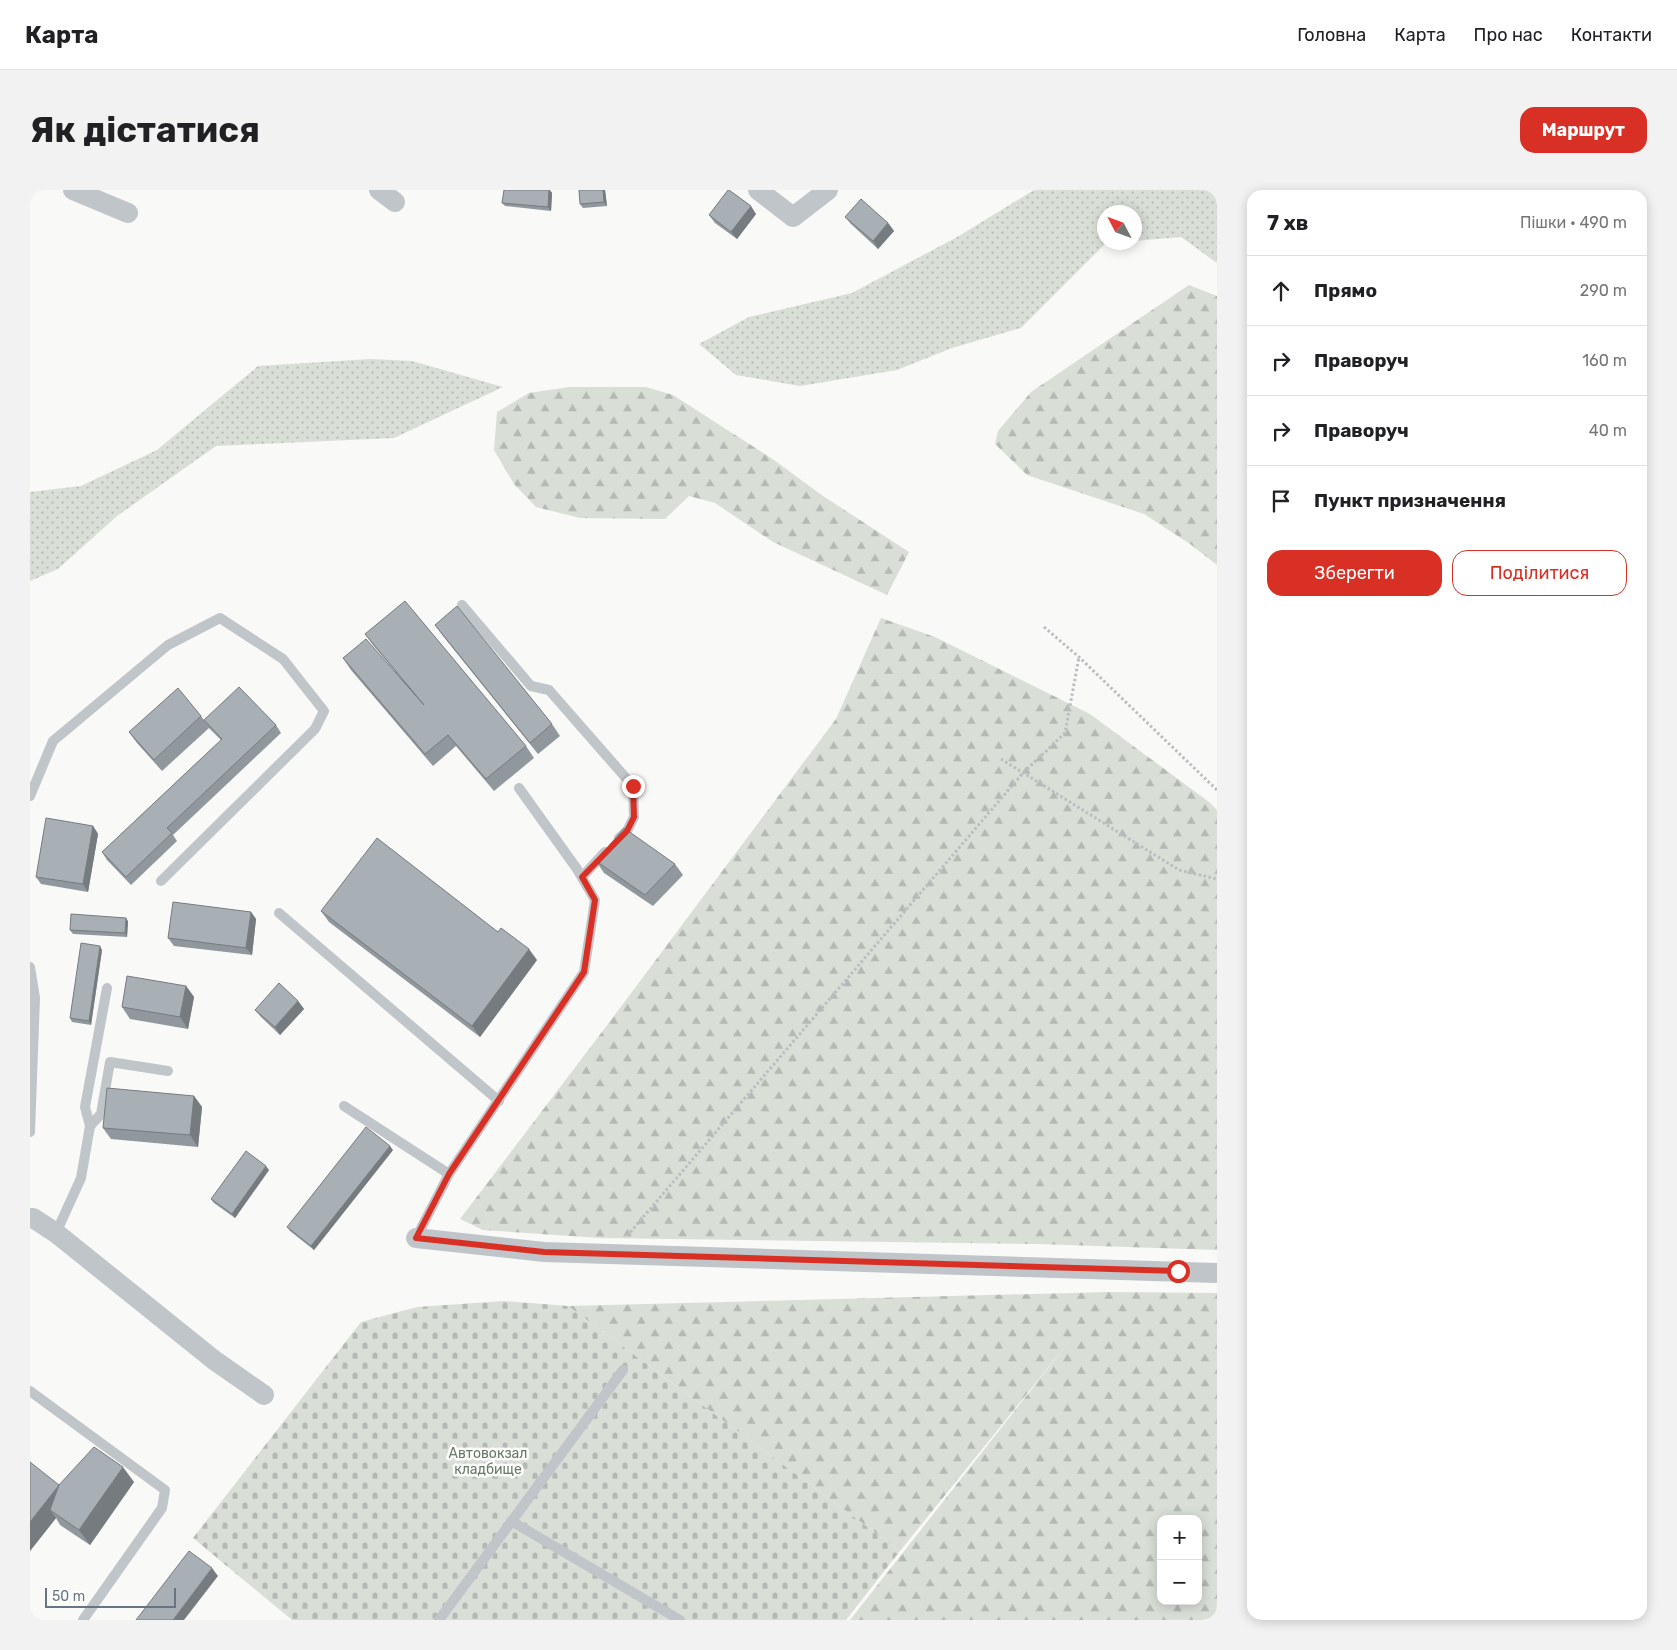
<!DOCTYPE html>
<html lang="uk">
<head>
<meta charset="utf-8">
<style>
	:root { --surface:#fff; --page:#f2f2f2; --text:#202124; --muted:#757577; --line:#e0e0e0; --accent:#d93025 }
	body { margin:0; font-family:Rubik,sans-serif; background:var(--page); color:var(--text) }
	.controls { position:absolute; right:15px; bottom:15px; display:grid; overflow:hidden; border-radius:10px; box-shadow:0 2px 12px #0003 }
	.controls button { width:45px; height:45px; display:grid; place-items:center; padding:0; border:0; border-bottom:1px solid var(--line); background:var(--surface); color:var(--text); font:25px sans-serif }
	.compass { position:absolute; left:1067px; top:15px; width:45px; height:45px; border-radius:50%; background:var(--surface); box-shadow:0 2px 12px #0003; rotate:311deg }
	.scale { position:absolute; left:15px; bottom:12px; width:131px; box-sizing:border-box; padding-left:5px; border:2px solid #667581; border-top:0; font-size:14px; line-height:18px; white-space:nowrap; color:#667581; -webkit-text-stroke:4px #fff; paint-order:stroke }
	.stop { position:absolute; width:15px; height:15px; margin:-11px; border:4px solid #d93025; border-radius:50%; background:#fff }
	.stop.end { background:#d93025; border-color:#fff; box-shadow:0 1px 5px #0008 }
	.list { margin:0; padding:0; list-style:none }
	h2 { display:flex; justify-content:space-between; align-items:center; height:65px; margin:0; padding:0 20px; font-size:21px }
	h2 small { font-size:16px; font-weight:400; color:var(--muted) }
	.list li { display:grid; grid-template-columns:32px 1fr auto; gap:15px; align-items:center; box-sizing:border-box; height:70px; padding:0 20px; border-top:1px solid var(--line) }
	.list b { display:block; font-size:19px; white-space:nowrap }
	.list em { font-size:16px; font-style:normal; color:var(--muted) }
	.actions { display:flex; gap:10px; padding:15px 20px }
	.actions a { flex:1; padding:11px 0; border:1px solid var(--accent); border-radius:15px; text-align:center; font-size:18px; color:var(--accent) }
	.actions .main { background:var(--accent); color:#fff }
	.icon { flex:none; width:28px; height:28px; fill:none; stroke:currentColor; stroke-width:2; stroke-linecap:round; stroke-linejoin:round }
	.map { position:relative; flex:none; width:1187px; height:1430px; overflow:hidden; border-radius:15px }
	header { display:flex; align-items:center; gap:30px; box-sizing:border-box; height:70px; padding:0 25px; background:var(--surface); border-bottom:1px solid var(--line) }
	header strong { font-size:24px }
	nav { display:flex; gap:28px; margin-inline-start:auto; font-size:18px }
	.intro { display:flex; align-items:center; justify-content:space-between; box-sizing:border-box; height:120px; padding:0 30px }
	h1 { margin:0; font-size:35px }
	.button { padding:12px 22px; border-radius:15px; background:var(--accent); color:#fff; font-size:18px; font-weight:700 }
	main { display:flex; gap:30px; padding:0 30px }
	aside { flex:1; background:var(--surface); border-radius:15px; box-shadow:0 2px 12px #0003 }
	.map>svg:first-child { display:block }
</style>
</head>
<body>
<header>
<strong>Карта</strong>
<nav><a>Головна</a><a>Карта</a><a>Про нас</a><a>Контакти</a></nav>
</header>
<div class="intro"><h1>Як дістатися</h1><a class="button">Маршрут</a></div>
<main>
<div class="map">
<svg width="1187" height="1430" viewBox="0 0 1187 1430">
	<defs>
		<pattern id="grass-dots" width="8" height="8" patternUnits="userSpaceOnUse" patternTransform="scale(1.25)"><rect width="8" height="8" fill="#d9ded7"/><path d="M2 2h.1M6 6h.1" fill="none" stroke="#b4b9b4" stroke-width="1.8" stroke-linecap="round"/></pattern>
		<pattern id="forest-firs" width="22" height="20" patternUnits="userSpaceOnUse" patternTransform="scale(1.25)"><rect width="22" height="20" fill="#d9ded7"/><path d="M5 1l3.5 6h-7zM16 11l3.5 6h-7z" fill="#b4b9b4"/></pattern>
		<pattern id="cemetery-stones" width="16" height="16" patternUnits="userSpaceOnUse" patternTransform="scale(1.25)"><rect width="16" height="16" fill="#d9ded7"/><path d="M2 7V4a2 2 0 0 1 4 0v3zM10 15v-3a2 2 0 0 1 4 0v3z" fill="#b4b9b4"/></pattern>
	</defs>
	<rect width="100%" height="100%" fill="#f9f9f7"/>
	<g fill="url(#grass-dots)">
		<polygon points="1004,0 1187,0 1187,73 1151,47 1105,51 1104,22 1074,22 1074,52 1093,53 1075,54 991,138 922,158 867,180 770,196 706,185 669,154 719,127 822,103 929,46"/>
		<polygon points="340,169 382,171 473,197 364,248 186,256 87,326 28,379 0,391 0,302 51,296 127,260 228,176"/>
	</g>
	<g fill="url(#forest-firs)" fill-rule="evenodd">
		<polygon points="1159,95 1187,106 1187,375 1160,354 1114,324 997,285 965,254 968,241 1001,202"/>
		<polygon points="539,197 616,197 643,205 744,270 793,306 879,362 857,405 743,352 685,313 659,306 635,329 550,328 506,317 484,294 464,260 467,222 499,203"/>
		<polygon points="851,428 905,447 1060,524 1179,612 1187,620 1187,1060 1008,1054 570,1048 453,1040 430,1029 575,838 806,529"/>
		<path d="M1079,1102L1187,1103V1430H820L1041,1149L870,1361L538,1116ZM1131,1329H1168V1411H1131Z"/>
	</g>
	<polygon fill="url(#cemetery-stones)" points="474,1111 538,1116 870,1361 816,1430 262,1430 163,1348 331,1132 387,1117"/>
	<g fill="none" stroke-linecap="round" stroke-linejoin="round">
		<g stroke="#bbbec1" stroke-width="3" stroke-dasharray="2.5 2.5" stroke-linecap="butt">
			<polyline points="1014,437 1049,467 1187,600"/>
			<polyline points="971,569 1149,680 1187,689"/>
			<polyline points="597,1046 993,583 1035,543 1049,467"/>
		</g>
		<g stroke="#c0c5c9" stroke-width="10">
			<polyline points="432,415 501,496 519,500 603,596 604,627 597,641 589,648"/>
			<polyline points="0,606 23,551 138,455 190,428 253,469 294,521 285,539 131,691"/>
			<polyline points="552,687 575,662"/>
			<polyline points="249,723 469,911"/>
			<polyline points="0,777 5,808 0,942"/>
			<polyline points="314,916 419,984"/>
			<polyline points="60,936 71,924 80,872 138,881"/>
			<polyline points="26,1043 51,988 60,936 55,917 77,798"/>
			<polyline points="386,1048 419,984 554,782 565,710 547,679 489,598"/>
			<polyline points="0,1201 135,1300 132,1318 53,1430"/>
			<polyline points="481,1331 650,1430"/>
			<polyline points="409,1430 593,1180"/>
		</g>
		<g stroke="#c0c5c9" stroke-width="20">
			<polyline points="43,0 98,23"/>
			<polyline points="349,0 365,12"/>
			<polyline points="728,0 763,27 798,0"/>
			<polyline points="0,1028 3,1028 26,1043 184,1170 234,1205"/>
			<polyline points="386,1048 514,1062 1187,1083"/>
		</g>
	</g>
	<g fill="#90979d">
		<polygon points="474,0 520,0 522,3 521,21 475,16 472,13"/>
		<polygon points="575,0 577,16 553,18 550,14"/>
		<polygon points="726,24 707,49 685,33 679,25"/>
		<polygon points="815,27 858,33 864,41 848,59 821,34"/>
		<polygon points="405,435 522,534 530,546 508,564 413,446"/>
		<polygon points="335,444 496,556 504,568 464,601 426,556 403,576 321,480 313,468 375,493 343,455"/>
		<polygon points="171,526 174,530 246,535 251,543 143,645 147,651 101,695 77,670 72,662 191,550 179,538 132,581 107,553 99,542"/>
		<polygon points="63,636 68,644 58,702 11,694 6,687"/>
		<polygon points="566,671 645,674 653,685 623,716 574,683"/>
		<polygon points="291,721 507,770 450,847 299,732"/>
		<polygon points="221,722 226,729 222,765 144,756 138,748"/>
		<polygon points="98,731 97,747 43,744 40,740"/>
		<polygon points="72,760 61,835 42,832 40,828"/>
		<polygon points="156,796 164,807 158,839 100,829 92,817"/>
		<polygon points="268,811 274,819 250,845 231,827 225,820"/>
		<polygon points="164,906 172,917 168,957 81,949 73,938"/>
		<polygon points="363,960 284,1060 260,1041 257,1037"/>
		<polygon points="239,980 205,1028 184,1013 181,1009"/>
		<polygon points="104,1292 60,1355 30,1335 26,1328 0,1361 29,1295"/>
	</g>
	<g fill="#767b7f">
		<polygon points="519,0 522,3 521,21 518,17"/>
		<polygon points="573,0 575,0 577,16 574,12"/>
		<polygon points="721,16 726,24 707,49 701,42"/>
		<polygon points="858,33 864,41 848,59 843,51"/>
		<polygon points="63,636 68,644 58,702 53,694"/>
		<polygon points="221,722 226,729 222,765 216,758"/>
		<polygon points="96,728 98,731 97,747 95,743"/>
		<polygon points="70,756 72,760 61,835 59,831"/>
		<polygon points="499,759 507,770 450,847 442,836"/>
		<polygon points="156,796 164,807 158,839 150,827"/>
		<polygon points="268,811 274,819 250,845 245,837"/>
		<polygon points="164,906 172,917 168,957 160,945"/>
		<polygon points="360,956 363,960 284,1060 281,1056"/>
		<polygon points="236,976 239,980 205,1028 202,1024"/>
		<polygon points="93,1277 104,1292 60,1355 49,1340"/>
		<polygon points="29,1295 20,1320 26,1328 0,1361 0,1332"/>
		<polygon points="182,1378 188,1386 154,1430 143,1430"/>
	</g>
	<g fill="#a8b0b6" stroke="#767b7f">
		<polygon points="474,0 519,0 518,17 472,13"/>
		<polygon points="549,0 573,0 574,12 550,14"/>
		<polygon points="698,0 699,0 721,16 701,42 679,25"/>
		<polygon points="831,9 858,33 843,51 815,27"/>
		<polygon points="375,411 496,556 456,589 418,545 395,564 313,468 336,449 394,515 335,444"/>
		<polygon points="427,416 522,534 500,553 405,435"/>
		<polygon points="209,497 246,535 137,638 142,643 96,687 72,662 192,549 174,530"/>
		<polygon points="148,498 171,526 124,570 99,542"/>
		<polygon points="16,628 63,636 53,694 6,687"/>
		<polygon points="594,638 645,674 615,705 566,671"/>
		<polygon points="347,648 468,742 471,738 499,759 442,836 291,721"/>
		<polygon points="143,712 221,722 216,758 138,748"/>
		<polygon points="41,724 96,728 95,743 40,740"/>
		<polygon points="51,753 70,756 59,831 40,828"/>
		<polygon points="97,786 156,796 150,827 92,817"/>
		<polygon points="249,793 268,811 245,837 225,820"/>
		<polygon points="77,898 164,906 160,945 73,938"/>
		<polygon points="336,937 360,956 281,1056 257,1037"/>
		<polygon points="216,961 236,976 202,1024 181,1009"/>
		<polygon points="64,1257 93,1277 49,1340 20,1320 29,1295"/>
		<polygon points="0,1272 29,1295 0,1332"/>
		<polygon points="159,1361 182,1378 143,1430 106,1430"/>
	</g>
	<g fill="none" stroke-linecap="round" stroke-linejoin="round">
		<polyline stroke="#d93025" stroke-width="6" points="603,596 604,627 597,641 552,687 565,710 554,782 419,984 386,1048 514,1062 1148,1081"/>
	</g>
	<g text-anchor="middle" stroke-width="5" stroke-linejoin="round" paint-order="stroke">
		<g font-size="14" fill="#677a64" stroke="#fff">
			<text x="458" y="1268">Автовокзал<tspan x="458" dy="16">кладбище</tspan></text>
		</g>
	</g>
</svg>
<div class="controls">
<button>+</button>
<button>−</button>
</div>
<svg class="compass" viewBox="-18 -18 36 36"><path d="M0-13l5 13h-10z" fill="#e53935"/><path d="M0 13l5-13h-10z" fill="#757577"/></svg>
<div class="scale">50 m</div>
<div class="stop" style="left:1148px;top:1081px"></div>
<div class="stop end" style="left:603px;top:596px"></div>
</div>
<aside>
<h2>7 хв<small>Пішки · 490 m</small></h2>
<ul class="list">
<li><svg class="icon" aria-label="ahead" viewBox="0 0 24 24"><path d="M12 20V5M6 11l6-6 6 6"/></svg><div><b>Прямо</b></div><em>290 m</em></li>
<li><svg class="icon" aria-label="right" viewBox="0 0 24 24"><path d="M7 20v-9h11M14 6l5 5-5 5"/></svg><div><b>Праворуч</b></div><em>160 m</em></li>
<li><svg class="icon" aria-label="right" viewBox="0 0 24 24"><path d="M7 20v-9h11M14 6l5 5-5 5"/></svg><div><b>Праворуч</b></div><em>40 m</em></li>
<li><svg class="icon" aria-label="arrive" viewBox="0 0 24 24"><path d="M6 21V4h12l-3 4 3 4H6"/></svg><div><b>Пункт призначення</b></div></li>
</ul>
<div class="actions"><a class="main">Зберегти</a><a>Поділитися</a></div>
</aside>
</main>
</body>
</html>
